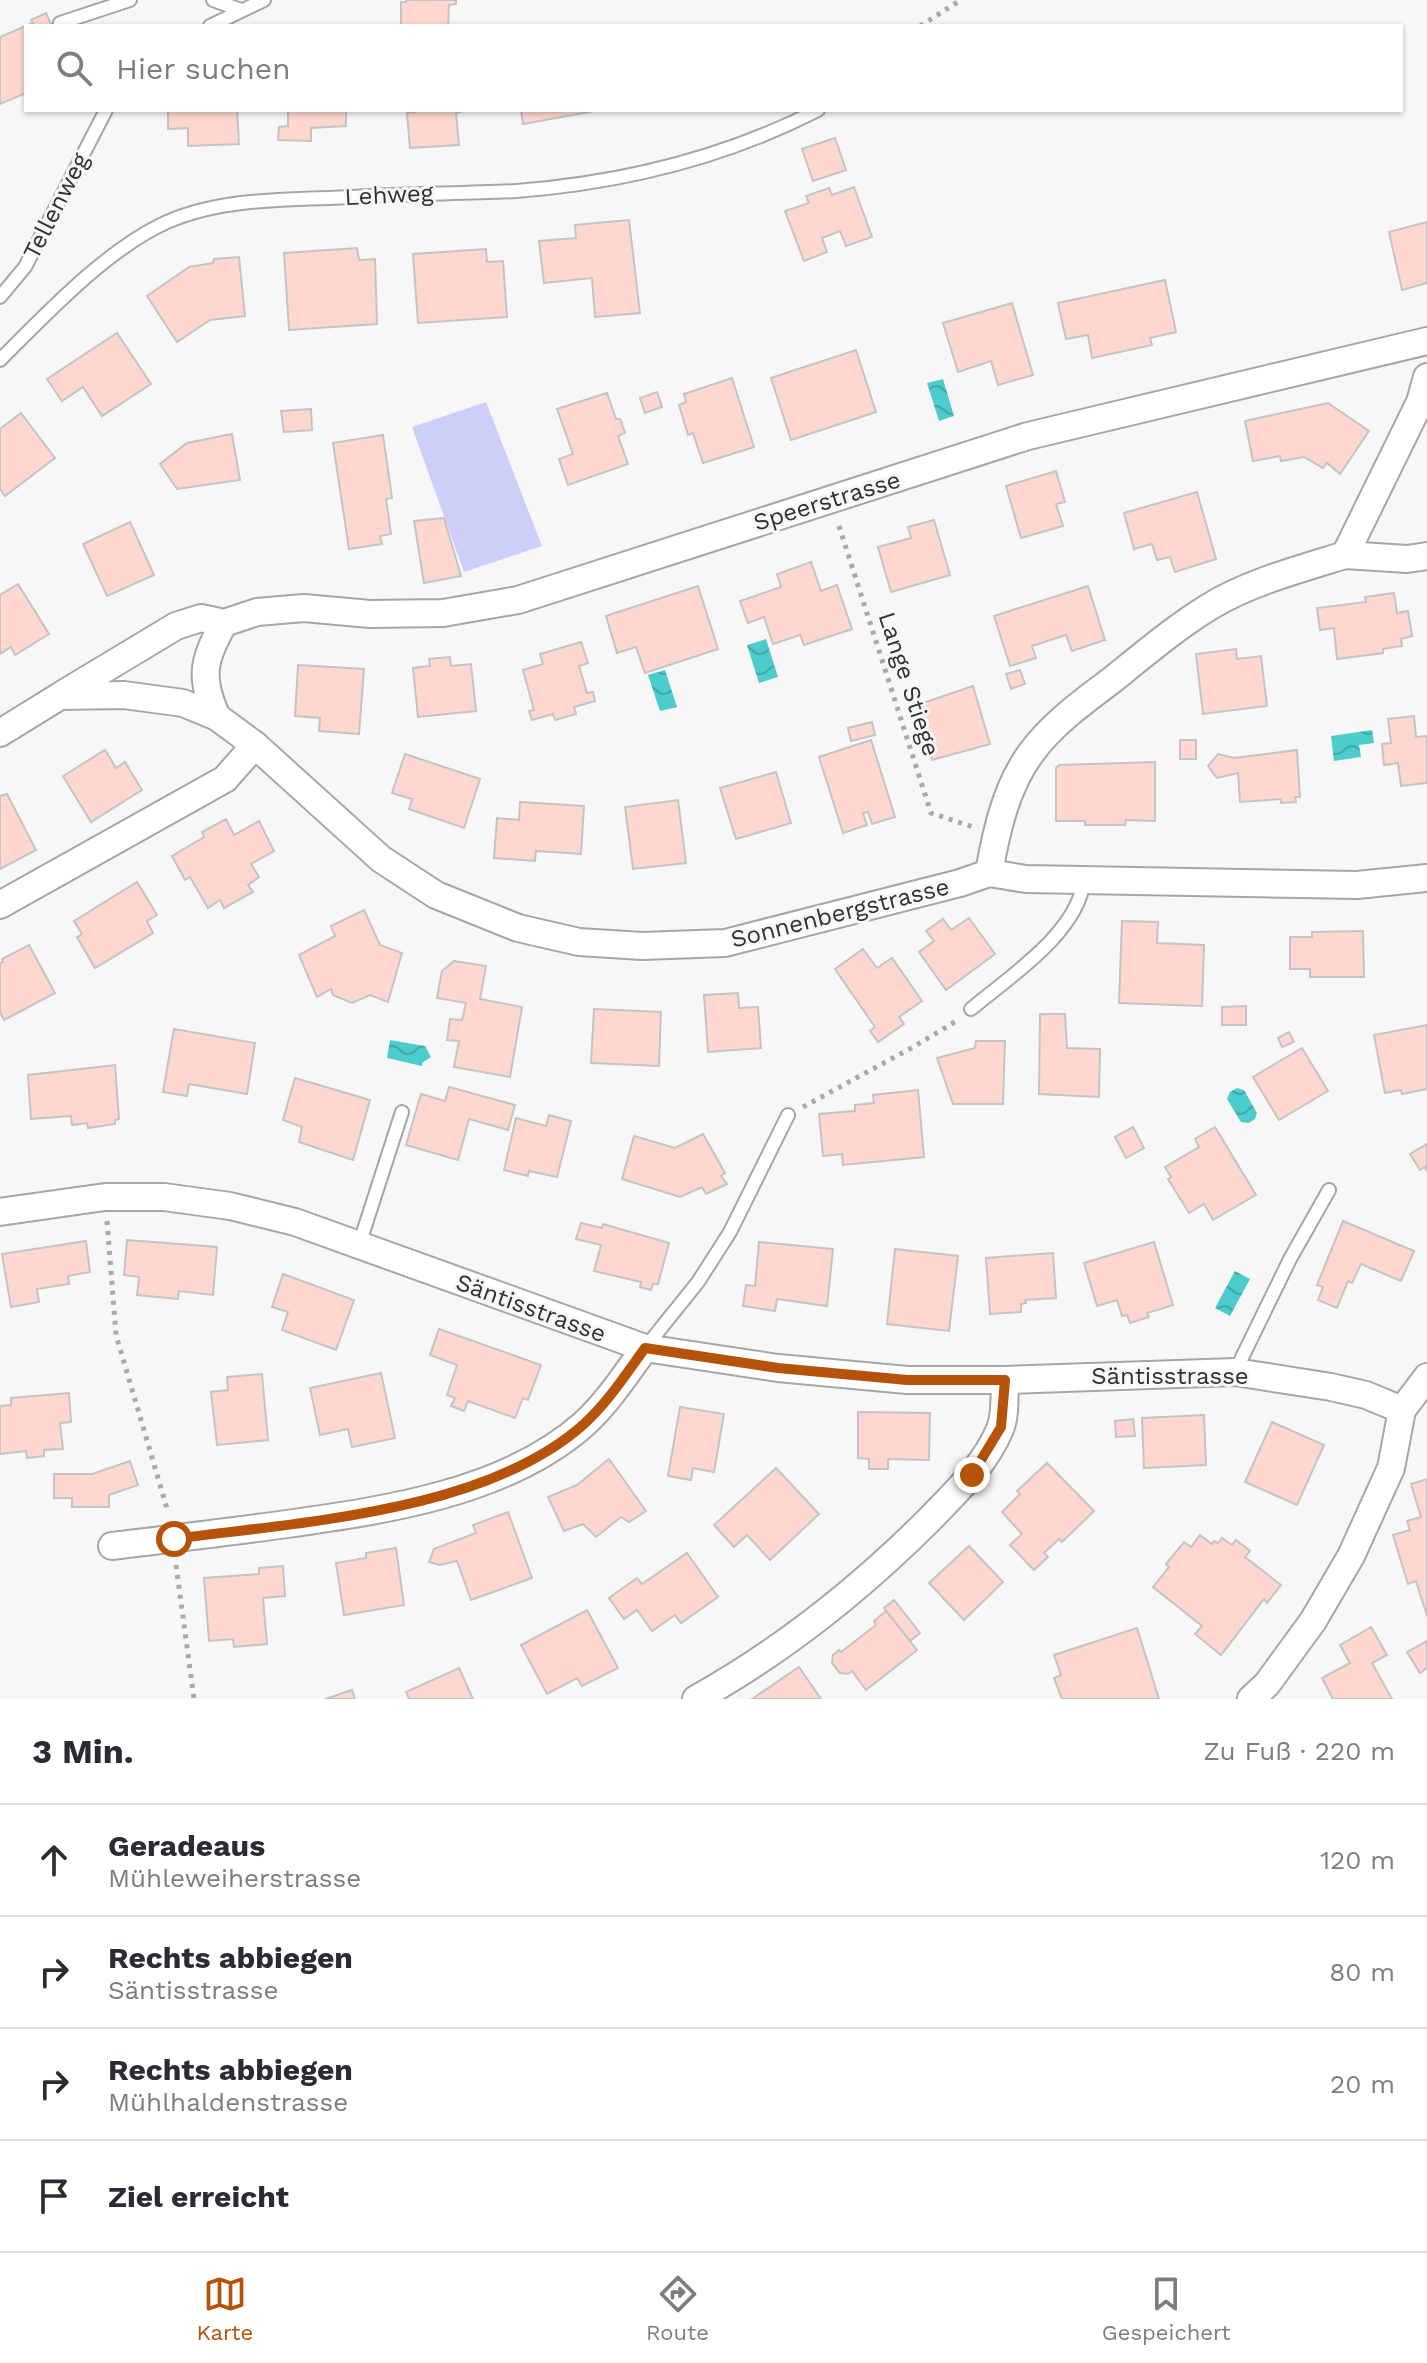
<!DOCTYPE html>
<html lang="de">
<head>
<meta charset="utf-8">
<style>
	:root { --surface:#fff; --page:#f2f2f3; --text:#2b2b33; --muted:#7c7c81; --line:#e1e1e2; --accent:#b45309 }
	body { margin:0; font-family:"Work Sans",sans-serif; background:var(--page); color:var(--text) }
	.stop { position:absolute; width:24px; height:24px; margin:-18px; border:6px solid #b45309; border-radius:50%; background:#fff }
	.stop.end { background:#b45309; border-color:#fff; box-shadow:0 2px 8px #0008 }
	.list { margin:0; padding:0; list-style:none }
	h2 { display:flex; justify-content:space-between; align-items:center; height:104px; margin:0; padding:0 32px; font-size:34px }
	h2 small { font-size:26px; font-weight:400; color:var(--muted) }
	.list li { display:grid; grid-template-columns:52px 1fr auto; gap:24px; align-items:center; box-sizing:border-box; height:112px; padding:0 32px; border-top:2px solid var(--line) }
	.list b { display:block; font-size:30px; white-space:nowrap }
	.list p { margin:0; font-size:26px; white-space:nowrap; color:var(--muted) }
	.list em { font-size:26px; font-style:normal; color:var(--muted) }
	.icon { flex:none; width:44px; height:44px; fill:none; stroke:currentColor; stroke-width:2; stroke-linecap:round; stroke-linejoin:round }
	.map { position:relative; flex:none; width:1427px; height:1699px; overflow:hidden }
	.search { position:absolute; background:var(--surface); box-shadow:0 2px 6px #0004; left:24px; right:24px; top:24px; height:88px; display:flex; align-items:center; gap:20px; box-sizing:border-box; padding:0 28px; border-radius:0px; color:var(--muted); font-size:30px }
	.sheet { height:552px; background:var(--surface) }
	nav { display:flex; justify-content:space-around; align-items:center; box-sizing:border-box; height:112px; border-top:2px solid var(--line); background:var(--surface); font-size:22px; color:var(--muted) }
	nav a { display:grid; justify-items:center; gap:4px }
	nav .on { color:var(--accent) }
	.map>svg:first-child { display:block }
</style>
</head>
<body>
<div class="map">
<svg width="1427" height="1699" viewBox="0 0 1427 1699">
	<defs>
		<pattern id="water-waves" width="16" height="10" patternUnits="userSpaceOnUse" patternTransform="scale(2)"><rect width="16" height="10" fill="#4dcccd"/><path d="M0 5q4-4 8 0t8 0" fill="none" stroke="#41a6a7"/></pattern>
	</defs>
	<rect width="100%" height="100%" fill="#f7f7f8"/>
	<polygon fill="#cccef7" points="486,402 542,546 464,572 412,427"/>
	<g fill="url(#water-waves)">
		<polygon points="943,379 954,416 939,421 927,383"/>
		<polygon points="766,639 778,677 759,683 747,645"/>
		<polygon points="665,670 677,707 660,711 648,675"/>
		<polygon points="1372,730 1374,743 1359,745 1361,757 1334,761 1331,736"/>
		<polygon points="390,1040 425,1046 431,1057 422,1063 422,1066 387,1058"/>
		<polygon points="1237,1088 1244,1090 1257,1113 1255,1119 1249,1123 1241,1122 1227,1099 1230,1092"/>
		<polygon points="1235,1271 1250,1279 1230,1316 1215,1308"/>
	</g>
	<g fill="#fdd7d0" stroke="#c5c4c4" stroke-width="2">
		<polygon points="406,0 456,0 456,4 449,5 448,26 401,26 401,2 406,2"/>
		<polygon points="46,13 52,26 26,26 26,93 0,104 0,37 33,23 31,20"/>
		<polygon points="168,110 237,110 239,144 188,146 188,128 168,129"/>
		<polygon points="288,110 346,110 346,126 311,128 311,141 278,140 279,127 288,126"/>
		<polygon points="415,110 465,110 456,113 459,145 410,148 407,113 415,112"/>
		<polygon points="521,110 590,110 590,112 523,124"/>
		<polygon points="835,138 846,170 813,181 802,149"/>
		<polygon points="854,187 872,237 846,246 840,231 822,238 827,252 804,261 785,211 809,203 806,196 829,188 832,195"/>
		<polygon points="629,220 640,313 595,317 592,278 544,283 539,241 576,238 575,225"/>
		<polygon points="1427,222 1427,283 1402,290 1389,232"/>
		<polygon points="357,248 359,260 375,259 377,324 289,330 284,253"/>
		<polygon points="486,249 487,262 503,261 507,317 418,323 413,254"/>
		<polygon points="239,257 245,316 210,320 177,342 147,296 189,267 213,263 214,259"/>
		<polygon points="1165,280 1176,332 1150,338 1152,345 1092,358 1088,335 1066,339 1058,303"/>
		<polygon points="1012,303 1033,375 998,385 991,361 958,372 943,323"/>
		<polygon points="117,333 151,384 102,416 83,387 62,401 47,379"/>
		<polygon points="856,350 876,412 791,440 771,378"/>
		<polygon points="732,378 754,447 703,463 693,433 688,435 679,405 686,402 684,394"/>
		<polygon points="657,392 662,407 645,413 640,398"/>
		<polygon points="607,393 616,419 620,419 625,433 618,436 628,464 568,485 559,459 573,454 557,409"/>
		<polygon points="1328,403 1369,431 1340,474 1327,463 1323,468 1304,457 1281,461 1280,456 1253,461 1245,421"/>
		<polygon points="311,409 312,430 284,432 281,411"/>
		<polygon points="21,413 55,458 5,496 0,489 0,429"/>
		<polygon points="232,434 240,480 177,489 160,464 187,443"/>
		<polygon points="383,435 392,498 386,499 391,534 380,536 382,544 349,549 333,443"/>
		<polygon points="1056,471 1065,502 1056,504 1063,526 1021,538 1006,486"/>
		<polygon points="1197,492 1216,559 1175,572 1170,557 1157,560 1152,544 1134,549 1124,513"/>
		<polygon points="444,518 461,576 424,583 414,521"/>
		<polygon points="934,520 950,575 891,592 878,547 911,538 908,527"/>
		<polygon points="130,522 154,575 107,596 83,544"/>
		<polygon points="811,562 821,591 837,585 852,629 804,645 800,635 773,644 764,617 748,623 740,601 781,587 777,574"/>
		<polygon points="18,584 49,634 15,655 11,647 0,654 0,595"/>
		<polygon points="698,586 718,649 645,673 636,647 617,653 606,616"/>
		<polygon points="1088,586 1105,640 1072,651 1066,635 1032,646 1036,658 1010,666 994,616"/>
		<polygon points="1394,593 1397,613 1408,611 1412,636 1401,639 1402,646 1383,649 1383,653 1337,659 1334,628 1320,630 1317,608 1366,602 1365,597"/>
		<polygon points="581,642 588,663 579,666 587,693 593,692 595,701 574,707 576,714 555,720 553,714 532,720 529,711 534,710 523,670 543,664 540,654"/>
		<polygon points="1236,649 1237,659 1261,656 1267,706 1203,714 1196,654"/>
		<polygon points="450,657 451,666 471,664 476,711 418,717 413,668 430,666 429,659"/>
		<polygon points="298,665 364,669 359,734 319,731 320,718 295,716"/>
		<polygon points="1020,670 1025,684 1011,689 1006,674"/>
		<polygon points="973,686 990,744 932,760 917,705"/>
		<polygon points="1414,716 1416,737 1427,736 1427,783 1401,786 1398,763 1384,765 1382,744 1391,743 1388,719"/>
		<polygon points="872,722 875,735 851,741 848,728"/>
		<polygon points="871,740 895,817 872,824 868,812 863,813 867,825 843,833 819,757"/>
		<rect x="1180" y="740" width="16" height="19"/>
		<polygon points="105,750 116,768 125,762 142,790 91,822 63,776"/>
		<polygon points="1297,750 1300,797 1295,797 1296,802 1281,803 1281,799 1240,802 1238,773 1217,778 1208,766 1218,754 1234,758"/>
		<polygon points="405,754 480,779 464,828 409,809 412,799 392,793"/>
		<polygon points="1155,762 1155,821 1126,820 1125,825 1085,825 1085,821 1056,821 1056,768 1059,765"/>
		<polygon points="776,772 791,823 736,839 720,788"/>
		<polygon points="7,794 36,850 0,869 0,796"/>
		<polygon points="678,800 686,863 633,869 625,807"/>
		<polygon points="520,802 584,806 581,854 536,851 535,861 494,858 497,818 519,820"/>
		<polygon points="226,819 234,835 259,821 274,851 251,864 259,877 248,885 253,892 224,908 220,900 208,908 190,877 185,880 172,856 204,837 202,832"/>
		<polygon points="137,882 157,915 147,921 153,933 95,968 77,937 82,934 74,921"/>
		<polygon points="364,910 380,945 402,953 388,1002 370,995 352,1003 333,995 331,989 317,997 299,955 335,936 331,926"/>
		<polygon points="969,918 995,954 946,990 919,952 934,941 926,931 943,919 951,930"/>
		<polygon points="1122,921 1158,922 1157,943 1204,945 1202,1006 1119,1003"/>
		<polygon points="1363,931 1364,977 1310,977 1310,969 1290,969 1290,937 1312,937 1312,932"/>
		<polygon points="29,945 55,993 4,1020 0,1012 0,963 3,962 2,959"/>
		<polygon points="863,949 877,968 892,958 922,1001 899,1017 904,1024 878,1042 870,1031 875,1027 835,969"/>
		<polygon points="454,961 486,966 480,999 522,1007 510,1077 454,1067 459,1041 447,1040 450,1019 462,1020 466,1003 437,998 442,971"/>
		<polygon points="738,993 739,1008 758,1007 761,1048 708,1052 704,995"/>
		<polygon points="1246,1006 1246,1025 1222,1025 1222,1007"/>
		<polygon points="594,1009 661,1012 659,1066 591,1063"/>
		<polygon points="1040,1014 1065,1014 1067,1048 1100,1049 1099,1097 1039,1094"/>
		<polygon points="1427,1025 1427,1089 1402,1094 1401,1090 1385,1093 1374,1035"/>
		<polygon points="174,1029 255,1043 247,1094 189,1084 187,1096 163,1092"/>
		<polygon points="1289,1032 1294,1042 1282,1047 1278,1038"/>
		<polygon points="976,1041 1005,1041 1003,1104 953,1104 937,1058 975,1048"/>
		<polygon points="1302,1048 1328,1091 1279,1120 1253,1077"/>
		<polygon points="115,1065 119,1119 115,1120 115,1124 88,1128 87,1123 72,1125 71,1116 31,1119 28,1075"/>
		<polygon points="295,1078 370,1100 353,1160 299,1142 302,1127 283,1120"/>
		<polygon points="449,1087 515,1105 508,1130 469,1119 458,1160 406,1145 421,1094 445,1101"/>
		<polygon points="918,1090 924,1157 843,1165 842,1154 823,1156 819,1114 855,1111 855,1105 874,1103 873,1095"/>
		<polygon points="549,1115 571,1121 557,1177 529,1171 528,1176 504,1170 516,1118 546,1126"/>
		<polygon points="1133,1127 1144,1148 1126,1158 1115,1137"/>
		<polygon points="1215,1127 1256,1195 1213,1220 1204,1204 1189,1213 1168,1179 1171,1177 1165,1167 1199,1147 1195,1139"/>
		<polygon points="703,1134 725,1173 721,1176 727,1184 706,1194 702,1187 680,1197 622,1179 634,1136 675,1148"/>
		<polygon points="1427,1144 1427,1171 1425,1167 1420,1170 1410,1154"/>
		<polygon points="1343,1221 1414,1251 1401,1281 1361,1264 1352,1283 1348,1281 1337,1308 1318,1300 1323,1287 1317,1285"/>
		<polygon points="581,1223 602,1228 603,1224 669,1243 658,1284 653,1284 651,1290 640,1287 641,1282 594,1271 601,1245 576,1239"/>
		<polygon points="127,1240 217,1247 213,1295 179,1291 178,1299 137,1295 139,1277 124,1275"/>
		<polygon points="86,1241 90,1272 68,1276 69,1284 37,1289 39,1302 11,1307 2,1254"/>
		<polygon points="759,1242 833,1249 827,1306 777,1299 775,1311 743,1306 746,1285 755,1286"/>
		<polygon points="1154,1242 1173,1305 1147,1313 1149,1317 1130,1323 1127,1315 1122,1316 1117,1300 1097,1306 1084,1263"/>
		<polygon points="895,1249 958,1256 949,1331 887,1324"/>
		<polygon points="1053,1253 1056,1298 1025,1300 1026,1303 1021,1304 1021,1312 990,1314 986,1258"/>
		<polygon points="283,1274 354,1300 336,1350 282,1330 288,1312 272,1307"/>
		<polygon points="439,1329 541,1365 528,1400 523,1398 515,1418 468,1401 464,1411 451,1406 455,1398 447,1395 457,1365 430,1355"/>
		<polygon points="381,1373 395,1438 352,1447 348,1429 320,1435 310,1388"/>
		<polygon points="262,1374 268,1440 217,1445 211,1392 228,1390 227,1377"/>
		<polygon points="69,1393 71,1422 60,1423 63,1449 44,1450 44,1456 27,1458 26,1451 0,1454 0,1406 11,1405 11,1398"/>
		<polygon points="680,1407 724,1414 714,1472 693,1468 691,1480 668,1476"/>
		<polygon points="858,1412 930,1413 929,1460 888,1459 888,1469 869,1469 869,1459 858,1458"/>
		<polygon points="1204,1415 1206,1465 1144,1468 1142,1418"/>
		<polygon points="1133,1419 1135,1436 1116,1437 1115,1421"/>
		<polygon points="1272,1422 1324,1445 1297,1505 1245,1482"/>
		<polygon points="609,1459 646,1511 629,1522 621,1517 596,1537 583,1524 564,1531 548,1497 577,1485"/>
		<polygon points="130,1461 138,1485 109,1495 109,1507 72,1507 72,1498 54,1498 54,1474 92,1474"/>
		<polygon points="1047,1463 1094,1511 1062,1542 1059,1539 1044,1553 1048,1557 1034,1570 1010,1545 1022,1534 1002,1512 1020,1494 1017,1491"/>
		<polygon points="776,1468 819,1514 770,1560 747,1535 734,1547 714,1525"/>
		<polygon points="1427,1479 1427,1616 1416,1581 1408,1584 1393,1535 1410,1530 1407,1521 1421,1517 1411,1484"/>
		<polygon points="508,1512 532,1578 471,1600 457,1561 440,1565 429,1562 434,1549 476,1533 473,1525"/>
		<polygon points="1200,1535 1212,1544 1214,1541 1218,1543 1222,1538 1232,1545 1236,1540 1250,1551 1245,1557 1281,1585 1267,1603 1264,1599 1221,1655 1195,1634 1202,1626 1153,1587 1169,1567 1166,1564 1184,1542 1191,1547"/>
		<polygon points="969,1546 1003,1582 964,1620 929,1583"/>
		<polygon points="396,1548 404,1605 344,1615 336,1563 366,1558 366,1553"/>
		<polygon points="687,1553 718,1597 681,1623 675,1615 652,1631 637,1610 624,1619 609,1598 637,1578 642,1584"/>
		<polygon points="283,1566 285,1596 263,1598 267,1644 234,1647 233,1639 209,1641 204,1578 259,1574 259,1568"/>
		<polygon points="894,1600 920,1633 910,1641 884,1608"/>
		<polygon points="587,1610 618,1668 582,1686 577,1678 547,1694 521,1645"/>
		<polygon points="886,1611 917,1650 866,1690 852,1671 848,1674 840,1673 832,1663 833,1655 839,1650 841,1652 876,1625 874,1621"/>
		<polygon points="1371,1627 1387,1655 1372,1663 1392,1699 1333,1699 1322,1678 1350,1663 1340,1645"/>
		<polygon points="1137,1628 1159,1699 1062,1699 1054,1678 1061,1675 1054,1655"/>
		<polygon points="1427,1641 1427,1668 1420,1673 1407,1652"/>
		<polygon points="799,1667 821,1699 752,1699"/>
		<polygon points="459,1668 473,1699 409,1699 406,1692"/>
		<polygon points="352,1690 355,1699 325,1699"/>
	</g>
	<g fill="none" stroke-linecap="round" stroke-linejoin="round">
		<defs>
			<g id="service">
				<polyline points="213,0 241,10"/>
				<polyline points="60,23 130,0"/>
				<polyline points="210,26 264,0"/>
				<polyline points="0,297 25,267 106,110"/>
				<path d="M0,360C47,313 107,249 167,222C224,197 292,200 352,197C407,193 462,194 516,191C621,183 724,158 818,110"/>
				<path d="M971,1009C1009,977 1078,933 1084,880"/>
				<polyline points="359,1245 402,1112"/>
				<polyline points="645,1348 698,1282 730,1232 788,1115"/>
				<polyline points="1235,1372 1290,1259 1329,1190"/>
			</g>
			<g id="minor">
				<polyline points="1345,555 1407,559 1427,556"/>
				<polyline points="63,694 176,626 201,618 224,623 257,612 304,608 370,614 443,613 518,600 1028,436 1427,341"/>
				<path d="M217,717C199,678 203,659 224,623"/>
				<polyline points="0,733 60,696 124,695 183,703 217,717 255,745 381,859 436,895 518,928 579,942 642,946 725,943 960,883 989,873 1026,879 1357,885 1427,878"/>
				<path d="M989,873C996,832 1006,787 1031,753C1052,724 1083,702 1112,680C1143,655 1175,628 1209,607C1250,582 1300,569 1345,555L1420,402L1427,377"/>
				<polyline points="0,905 225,779 255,745"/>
				<polyline points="0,1212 105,1197 164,1197 230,1206 295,1222 645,1348 778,1368 907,1380 1005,1380 1235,1372 1331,1387 1366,1395 1402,1410"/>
				<path d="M112,1546C170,1539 229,1532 287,1524C386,1510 506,1493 584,1424C608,1402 626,1374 645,1348"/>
				<path d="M696,1699C782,1651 859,1590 929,1520C956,1492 985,1465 1000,1429C1006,1415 1004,1395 1005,1380"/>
				<polyline points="1251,1699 1267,1684 1313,1621 1351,1556 1391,1468 1402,1410 1427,1377"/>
			</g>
		</defs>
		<use href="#service" stroke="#a6a6a7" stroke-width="16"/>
		<use href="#minor" stroke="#a6a6a7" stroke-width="30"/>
		<g stroke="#a9a9aa" stroke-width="5" stroke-dasharray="4 6" stroke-linecap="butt">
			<polyline points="920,26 961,0"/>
			<polyline points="839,526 931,813 973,827"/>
			<polyline points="803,1107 915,1046 958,1020"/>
			<polyline points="107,1221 116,1335 168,1512"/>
			<polyline points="176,1565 194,1699"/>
		</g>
		<use href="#service" stroke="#fff" stroke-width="12"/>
		<use href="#minor" stroke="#fff" stroke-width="26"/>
	</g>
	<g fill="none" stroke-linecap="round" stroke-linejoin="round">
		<path stroke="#b45309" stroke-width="10" d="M174,1539C300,1522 486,1512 584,1424C608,1402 626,1374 645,1348L778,1368L907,1380H1005L1001,1427L972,1475"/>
	</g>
	<g text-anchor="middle" stroke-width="6" stroke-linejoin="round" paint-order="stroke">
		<g font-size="24" fill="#313132" stroke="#f7f7f8">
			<text transform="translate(389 195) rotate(-3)" y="8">Lehweg</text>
			<text transform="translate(56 206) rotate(-63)" y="8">Tellenweg</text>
			<text transform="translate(827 501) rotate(-17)" y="8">Speerstrasse</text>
			<text transform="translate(909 684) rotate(72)" y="8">Lange Stiege</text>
			<text transform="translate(840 913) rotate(-14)" y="8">Sonnenbergstrasse</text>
			<text transform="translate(531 1308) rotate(20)" y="8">Säntisstrasse</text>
			<text x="1170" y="1384">Säntisstrasse</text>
		</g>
	</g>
</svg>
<div class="stop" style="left:174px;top:1539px"></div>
<div class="stop end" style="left:972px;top:1475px"></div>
<div class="search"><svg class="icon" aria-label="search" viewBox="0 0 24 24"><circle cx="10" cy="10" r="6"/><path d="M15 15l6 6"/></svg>Hier suchen</div>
</div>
<section class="sheet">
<h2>3 Min.<small>Zu Fuß · 220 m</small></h2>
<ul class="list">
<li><svg class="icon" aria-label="ahead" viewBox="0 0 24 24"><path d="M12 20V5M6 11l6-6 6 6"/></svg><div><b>Geradeaus</b><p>Mühleweiherstrasse</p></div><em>120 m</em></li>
<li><svg class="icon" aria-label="right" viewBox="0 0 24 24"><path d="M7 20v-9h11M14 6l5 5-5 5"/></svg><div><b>Rechts abbiegen</b><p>Säntisstrasse</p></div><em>80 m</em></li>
<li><svg class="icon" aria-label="right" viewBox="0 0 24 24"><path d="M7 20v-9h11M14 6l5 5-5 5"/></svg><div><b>Rechts abbiegen</b><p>Mühlhaldenstrasse</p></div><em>20 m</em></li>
<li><svg class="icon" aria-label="arrive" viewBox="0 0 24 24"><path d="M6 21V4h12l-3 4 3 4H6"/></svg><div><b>Ziel erreicht</b></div></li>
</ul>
</section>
<nav>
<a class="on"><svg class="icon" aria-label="map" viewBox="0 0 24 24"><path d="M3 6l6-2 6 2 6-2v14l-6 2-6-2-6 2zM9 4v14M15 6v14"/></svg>Karte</a>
<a><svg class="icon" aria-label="directions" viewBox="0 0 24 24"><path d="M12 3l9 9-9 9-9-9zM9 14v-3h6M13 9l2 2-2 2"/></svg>Route</a>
<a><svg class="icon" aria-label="saved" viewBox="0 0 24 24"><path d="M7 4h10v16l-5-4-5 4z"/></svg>Gespeichert</a>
</nav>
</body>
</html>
